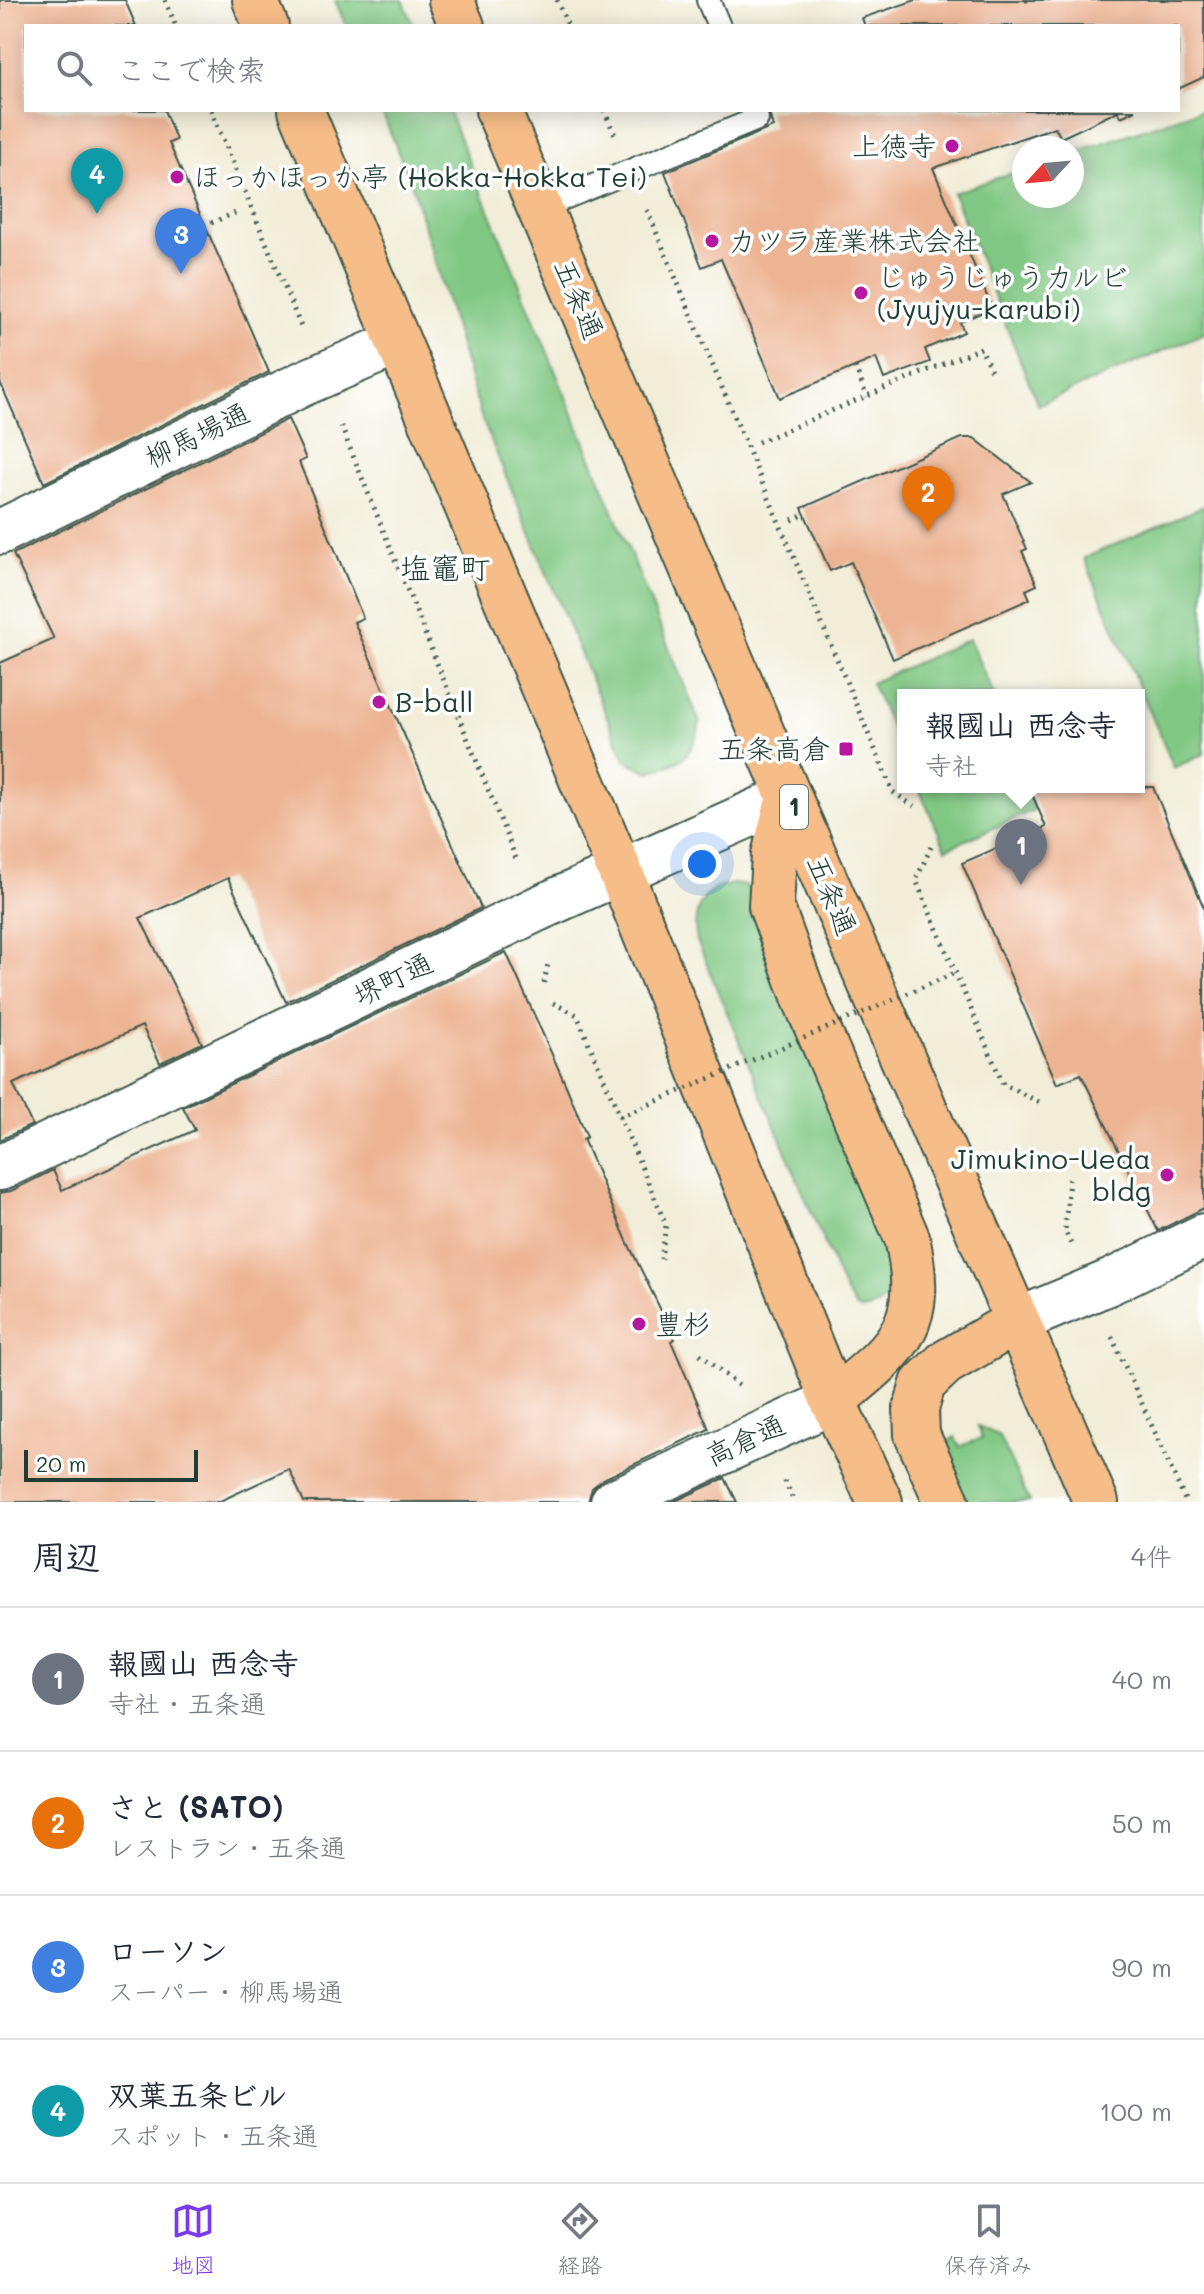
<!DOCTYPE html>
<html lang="ja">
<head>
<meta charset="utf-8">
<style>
	:root { --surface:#fff; --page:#f2f2f3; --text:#1f2937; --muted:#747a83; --line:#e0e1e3; --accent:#7c3aed }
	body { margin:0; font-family:Mali,"Klee One",sans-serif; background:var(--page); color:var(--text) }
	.compass { position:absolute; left:1012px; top:136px; width:72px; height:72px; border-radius:50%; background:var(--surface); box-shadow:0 4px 20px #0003; rotate:244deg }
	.scale { position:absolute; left:24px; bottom:20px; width:174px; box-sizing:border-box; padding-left:8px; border:4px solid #1f3d34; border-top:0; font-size:22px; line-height:28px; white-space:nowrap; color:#1f3d34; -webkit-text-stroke:6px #fff; paint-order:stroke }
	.you { position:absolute; left:702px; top:864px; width:28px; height:28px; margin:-20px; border:6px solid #fff; border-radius:50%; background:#1a73e8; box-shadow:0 0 0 12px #1a73e833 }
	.badge { display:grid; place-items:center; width:52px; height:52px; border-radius:50%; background:var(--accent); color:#fff; font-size:26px; font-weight:700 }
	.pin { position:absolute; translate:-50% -66px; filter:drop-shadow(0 2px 4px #0008) }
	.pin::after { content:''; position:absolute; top:42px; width:28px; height:24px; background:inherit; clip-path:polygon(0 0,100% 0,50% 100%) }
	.popup { position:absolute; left:897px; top:689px; width:248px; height:104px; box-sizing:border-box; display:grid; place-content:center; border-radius:0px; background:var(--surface); filter:drop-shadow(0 2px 6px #0005); font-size:26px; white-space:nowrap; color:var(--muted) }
	.popup b { font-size:30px; color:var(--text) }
	.popup::after { content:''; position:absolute; left:50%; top:100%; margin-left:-16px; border:16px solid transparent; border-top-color:var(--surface) }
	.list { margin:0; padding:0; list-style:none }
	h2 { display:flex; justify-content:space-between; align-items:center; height:104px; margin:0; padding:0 32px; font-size:34px }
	h2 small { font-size:26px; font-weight:400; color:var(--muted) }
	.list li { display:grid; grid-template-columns:52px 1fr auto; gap:24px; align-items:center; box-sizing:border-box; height:144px; padding:0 32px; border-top:2px solid var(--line) }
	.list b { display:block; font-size:30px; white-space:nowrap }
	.list p { margin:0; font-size:26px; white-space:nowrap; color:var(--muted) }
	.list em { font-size:26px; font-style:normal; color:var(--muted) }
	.icon { flex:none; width:44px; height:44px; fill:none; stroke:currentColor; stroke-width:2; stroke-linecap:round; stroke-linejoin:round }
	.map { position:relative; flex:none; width:1204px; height:1502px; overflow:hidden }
	.search { position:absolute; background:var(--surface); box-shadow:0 4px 20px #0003; left:24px; right:24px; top:24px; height:88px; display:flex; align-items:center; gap:20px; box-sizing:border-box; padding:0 28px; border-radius:0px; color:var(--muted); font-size:30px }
	.sheet { height:680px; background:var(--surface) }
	nav { display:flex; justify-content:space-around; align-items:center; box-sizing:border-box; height:112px; border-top:2px solid var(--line); background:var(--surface); font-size:22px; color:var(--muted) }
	nav a { display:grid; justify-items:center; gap:4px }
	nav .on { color:var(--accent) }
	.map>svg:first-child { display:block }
</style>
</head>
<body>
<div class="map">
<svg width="1204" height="1502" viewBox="0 0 1204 1502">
	<rect width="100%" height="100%" fill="#fff"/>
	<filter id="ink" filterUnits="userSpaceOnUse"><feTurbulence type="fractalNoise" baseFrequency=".0125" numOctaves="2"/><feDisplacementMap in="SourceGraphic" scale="16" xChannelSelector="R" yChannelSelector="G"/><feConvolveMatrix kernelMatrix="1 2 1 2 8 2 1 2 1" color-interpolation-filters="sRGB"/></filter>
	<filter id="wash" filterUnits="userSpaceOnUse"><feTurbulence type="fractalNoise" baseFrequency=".006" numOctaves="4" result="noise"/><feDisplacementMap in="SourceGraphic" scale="32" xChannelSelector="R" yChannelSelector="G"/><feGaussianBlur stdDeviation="1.8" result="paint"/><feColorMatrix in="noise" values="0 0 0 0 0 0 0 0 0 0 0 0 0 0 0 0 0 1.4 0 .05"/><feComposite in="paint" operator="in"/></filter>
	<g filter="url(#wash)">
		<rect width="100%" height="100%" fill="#f1edd8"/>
		<g fill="#80c883" stroke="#50825c" stroke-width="2">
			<polygon points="335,0 403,0 414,26 346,26"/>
			<polygon points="1204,109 1204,333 1038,405 953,193 1024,169 1024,196 1072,196 1072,153"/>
			<path d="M381,110H448L700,723C693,757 681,763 649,772L625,760L482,419L412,185Z"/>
			<polygon points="1204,506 1204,754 1174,768 1084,558"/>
			<polygon points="969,639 994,695 903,695 903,754 871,683"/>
			<polygon points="918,787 1024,787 1034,810 946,849"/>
			<path d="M733,884L747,886L765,946L889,1251C891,1271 898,1296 876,1306C869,1310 866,1311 857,1309L845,1292L697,941C691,911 702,888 733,884Z"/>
			<polygon points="978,1426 998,1435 1030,1502 966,1502 946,1456 948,1441 955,1437 960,1447 982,1438"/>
		</g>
		<g id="blocks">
			<g fill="#edb493">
				<polygon points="0,0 125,0 136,26 26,26 26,110 164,110 176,140 169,143 269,372 44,483 0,382"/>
				<polygon points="916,0 1204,0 1204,77 1178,89 1178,26 865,26 862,18"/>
				<polygon points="768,110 1136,110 1121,117 1118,111 1061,138 1055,127 933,168 992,308 960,322 964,332 925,349 930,362 884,379 876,358 780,398 721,259 702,267 665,172 773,127"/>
				<polygon points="288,419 306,459 299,462 363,618 354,622 481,908 286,1002 228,878 140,918 202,1043 160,1063 142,1026 13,1084 32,1125 0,1140 0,663 54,639 13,554"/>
				<polygon points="962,438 974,438 1031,482 1003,494 1027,549 1022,551 1037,585 1026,590 1030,599 893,659 851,562 830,571 802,508"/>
				<polygon points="1029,787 1153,787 1204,908 1204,1208 1158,1231 1081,1074 1057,1084 962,863 1046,827"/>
				<polygon points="506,952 567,1088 587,1137 583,1139 627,1241 675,1339 671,1341 709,1429 603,1479 592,1488 588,1502 304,1502 289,1469 218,1502 0,1502 0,1193 11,1191 53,1170 62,1190 195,1130 183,1107"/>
				<polygon points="725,1478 737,1502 673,1502"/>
			</g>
		</g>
	</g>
	<g filter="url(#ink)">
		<use href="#blocks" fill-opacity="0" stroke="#3e574d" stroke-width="2"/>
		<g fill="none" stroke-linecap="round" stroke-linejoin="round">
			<defs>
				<g id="lane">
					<polyline points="708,0 719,26"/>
					<polyline points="540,208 757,119 753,110"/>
				</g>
				<g id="street">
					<polyline points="0,532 304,383 397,343"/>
					<polyline points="0,1168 537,909 789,797"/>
					<polyline points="1017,1321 1110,1282 1204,1236"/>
					<polyline points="613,1502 833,1401"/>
				</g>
				<g id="highway">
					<polyline points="255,0 266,26"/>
					<polyline points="451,0 462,26"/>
					<polyline points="301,110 620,871 833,1401 880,1502"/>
					<polyline points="498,110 789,797 1096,1502"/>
					<path d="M789,797L774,855L771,906L805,999L907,1238C927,1329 898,1347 833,1401"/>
					<polyline points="947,1502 917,1435 916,1409 923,1384 945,1363 1017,1321"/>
				</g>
			</defs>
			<use href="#lane" stroke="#3e574d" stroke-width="26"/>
			<use href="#street" stroke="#3e574d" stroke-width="48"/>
			<use href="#highway" stroke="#3e574d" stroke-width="48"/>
			<g stroke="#3e574d" stroke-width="5" stroke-dasharray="2 6" stroke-linecap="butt">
				<polyline points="165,0 176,26"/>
				<polyline points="557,0 568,26"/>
				<polyline points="1027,0 1030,6"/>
				<polyline points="211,110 301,327"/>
				<polyline points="604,110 615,135"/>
				<polyline points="647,210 893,792 914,806"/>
				<polyline points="204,226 235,213"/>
				<polyline points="855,367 867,397"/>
				<polyline points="341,426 517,861"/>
				<polyline points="758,442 981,348 992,373"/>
				<polyline points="792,520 805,514"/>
				<polyline points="931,847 916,880 1003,1084 1039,1102"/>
				<polyline points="544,983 548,964"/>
				<polyline points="553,1003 577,1015 666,1225 661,1259"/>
				<polyline points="1069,1179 1065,1231 1071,1244"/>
				<polyline points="1112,1337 1186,1502"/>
				<polyline points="700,1354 739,1386"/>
				<polyline points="785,1481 794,1502"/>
			</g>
			<use href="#lane" stroke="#fff" stroke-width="22"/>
			<use href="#street" stroke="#fff" stroke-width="44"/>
			<use href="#highway" stroke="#f7bd88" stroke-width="44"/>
			<polyline stroke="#3e574d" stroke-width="5" stroke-dasharray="2 6" stroke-linecap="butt" points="620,1117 955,973"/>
		</g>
	</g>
	<g fill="#b5179e" stroke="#fff" stroke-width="3">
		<circle cx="952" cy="146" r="8"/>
		<circle cx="177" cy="177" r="8"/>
		<circle cx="712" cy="241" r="8"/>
		<circle cx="861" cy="293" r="8"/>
		<circle cx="379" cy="702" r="8"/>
		<rect x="838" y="741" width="16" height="16" rx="4"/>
		<circle cx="1167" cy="1175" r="8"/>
		<circle cx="639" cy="1324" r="8"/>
	</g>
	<g text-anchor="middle" stroke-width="7" stroke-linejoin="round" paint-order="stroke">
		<rect fill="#fff" stroke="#627771" stroke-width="2" x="780" y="785" width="28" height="44" rx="6"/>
		<g font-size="26" font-weight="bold" fill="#1f3d34">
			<text x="794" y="816">1</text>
		</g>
		<g font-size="28" fill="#1f3d34" stroke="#fff" text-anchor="start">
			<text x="936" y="156" text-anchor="end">上徳寺</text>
			<text x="193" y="187">ほっかほっか亭 (Hokka-Hokka Tei)</text>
			<text x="728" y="251">カツラ産業株式会社</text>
			<text x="877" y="287">じゅうじゅうカルビ<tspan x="877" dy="32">(Jyujyu-karubi)</tspan></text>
			<text x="395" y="712">B-ball</text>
			<text x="830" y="759" text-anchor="end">五条高倉</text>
			<text x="1151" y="1169" text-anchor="end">Jimukino-Ueda<tspan x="1151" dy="32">bldg</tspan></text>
			<text x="655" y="1334">豊杉</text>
		</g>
		<g font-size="28" fill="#1f3d34" stroke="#fff">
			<text transform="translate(579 299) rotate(67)" y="10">五条通</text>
			<text transform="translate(197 435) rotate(-26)" y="10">柳馬場通</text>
			<text transform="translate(832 895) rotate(67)" y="10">五条通</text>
			<text transform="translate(393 979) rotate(-26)" y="10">堺町通</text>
			<text transform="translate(745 1440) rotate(-25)" y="10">高倉通</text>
		</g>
		<g font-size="30" fill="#1f3d34" stroke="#fff">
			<text x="445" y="579">塩竈町</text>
		</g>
	</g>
</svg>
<svg class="compass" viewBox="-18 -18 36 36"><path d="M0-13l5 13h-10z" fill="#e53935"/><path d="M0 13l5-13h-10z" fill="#747a83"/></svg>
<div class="scale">20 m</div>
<div class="you"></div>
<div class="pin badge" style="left:1021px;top:885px;background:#6b7280">1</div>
<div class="popup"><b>報國山 西念寺</b>寺社</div>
<div class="pin badge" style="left:928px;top:532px;background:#e8710a">2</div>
<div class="pin badge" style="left:181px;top:274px;background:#3f7fe0">3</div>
<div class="pin badge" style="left:97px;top:214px;background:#0f9aa8">4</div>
<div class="search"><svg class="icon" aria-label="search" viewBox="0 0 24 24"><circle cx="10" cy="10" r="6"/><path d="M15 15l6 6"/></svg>ここで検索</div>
</div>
<section class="sheet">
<h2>周辺<small>4件</small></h2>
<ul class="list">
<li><span class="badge" style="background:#6b7280">1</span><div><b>報國山 西念寺</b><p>寺社 · 五条通</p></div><em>40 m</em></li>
<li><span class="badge" style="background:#e8710a">2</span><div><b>さと (SATO)</b><p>レストラン · 五条通</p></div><em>50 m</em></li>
<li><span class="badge" style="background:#3f7fe0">3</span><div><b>ローソン</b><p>スーパー · 柳馬場通</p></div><em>90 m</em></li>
<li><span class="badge" style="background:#0f9aa8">4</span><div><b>双葉五条ビル</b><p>スポット · 五条通</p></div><em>100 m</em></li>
</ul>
</section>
<nav>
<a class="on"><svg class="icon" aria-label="map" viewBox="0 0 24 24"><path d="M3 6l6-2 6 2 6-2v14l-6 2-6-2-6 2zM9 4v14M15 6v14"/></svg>地図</a>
<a><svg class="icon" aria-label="directions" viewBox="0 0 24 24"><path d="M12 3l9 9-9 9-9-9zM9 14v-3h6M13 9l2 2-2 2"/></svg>経路</a>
<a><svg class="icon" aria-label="saved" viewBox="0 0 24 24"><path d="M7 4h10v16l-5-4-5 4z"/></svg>保存済み</a>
</nav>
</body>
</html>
